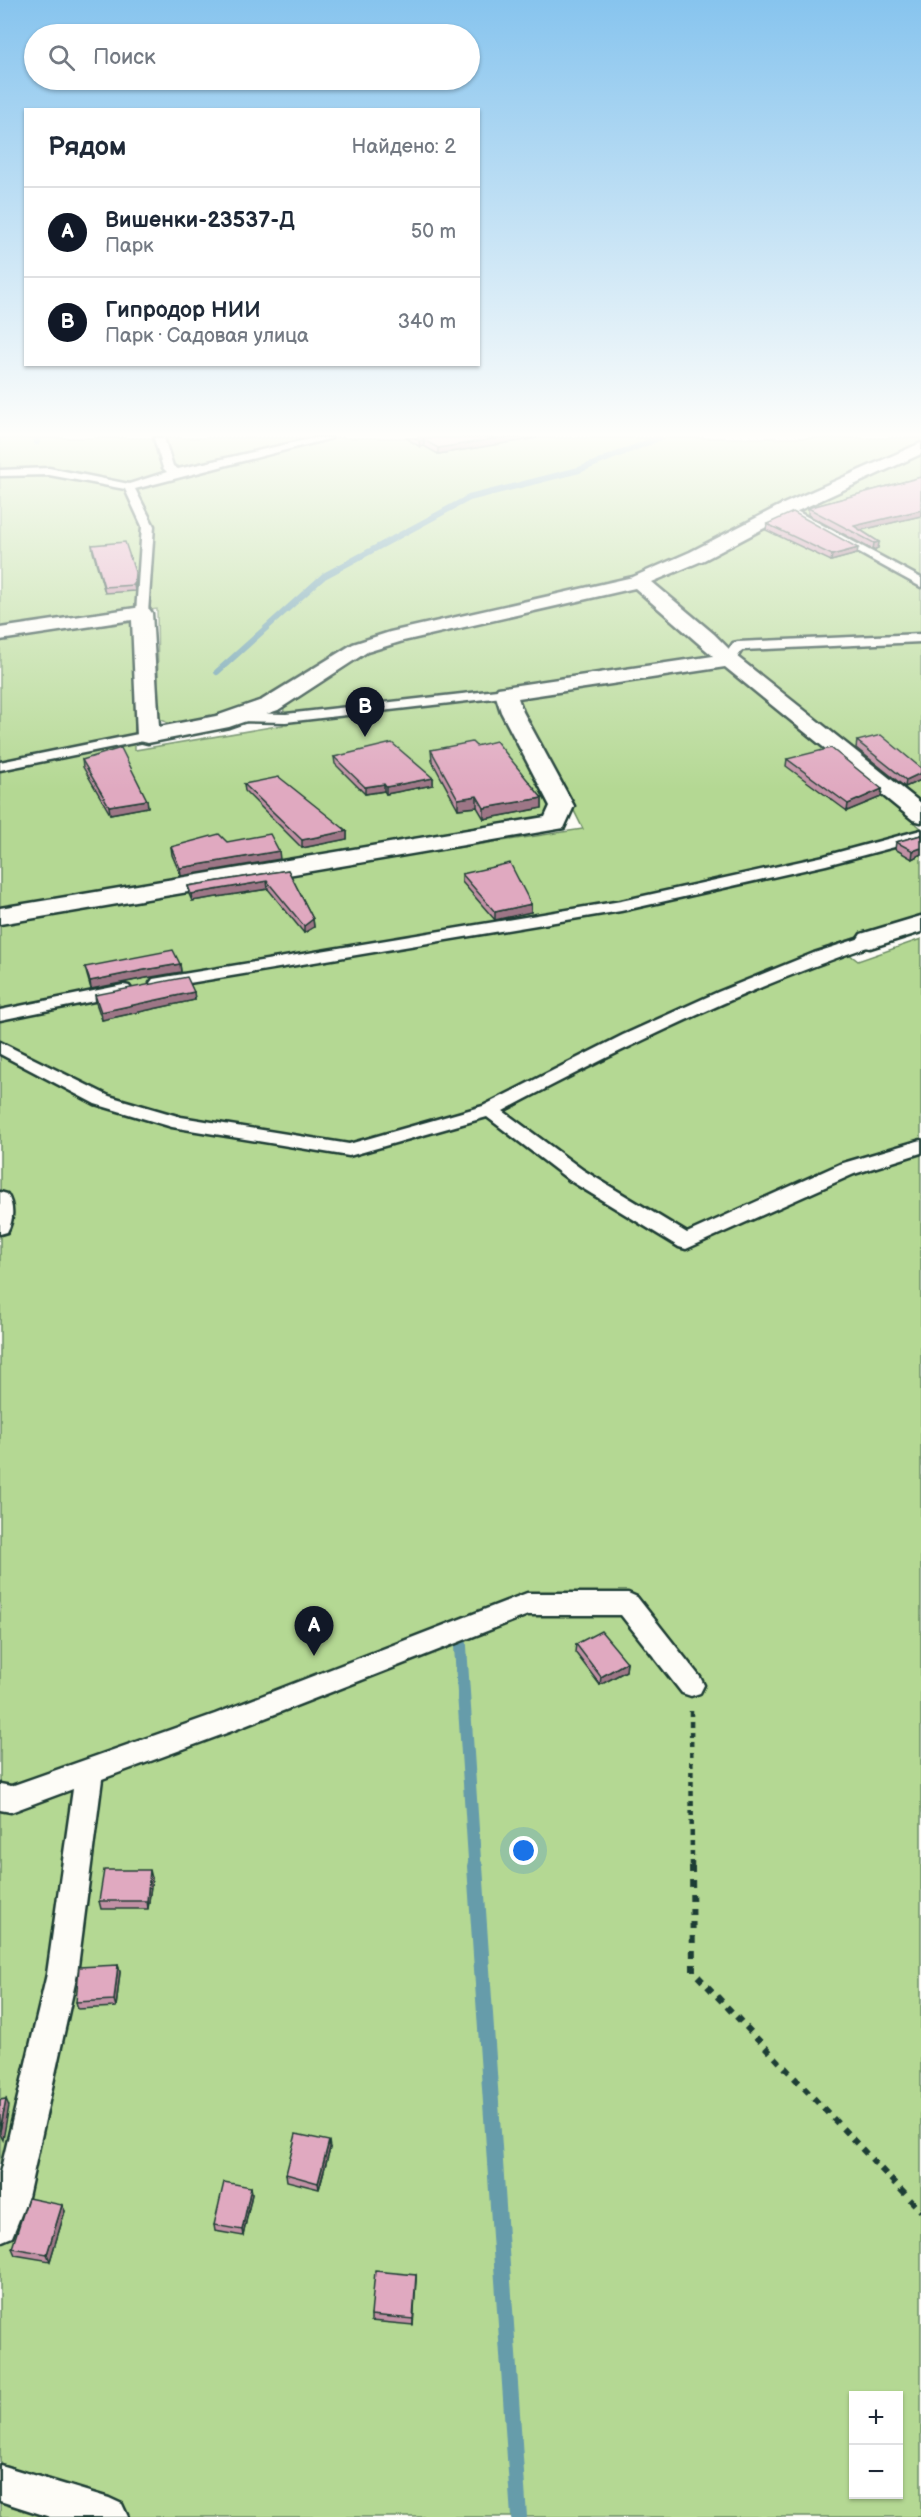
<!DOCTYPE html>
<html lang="ru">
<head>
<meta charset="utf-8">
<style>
	:root { --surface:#fff; --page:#f2f2f3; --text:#1f2937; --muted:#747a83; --line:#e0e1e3; --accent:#111827 }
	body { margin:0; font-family:"Balsamiq Sans",sans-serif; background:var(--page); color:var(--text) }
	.controls { position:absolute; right:18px; bottom:18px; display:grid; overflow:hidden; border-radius:0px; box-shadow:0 2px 4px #0004 }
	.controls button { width:54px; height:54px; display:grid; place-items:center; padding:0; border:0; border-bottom:2px solid var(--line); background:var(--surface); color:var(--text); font:30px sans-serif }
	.you { position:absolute; left:524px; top:1851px; width:21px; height:21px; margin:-15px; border:4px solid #fff; border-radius:50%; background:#1a73e8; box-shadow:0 0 0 9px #1a73e833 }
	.badge { display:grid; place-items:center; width:39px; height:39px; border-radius:50%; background:var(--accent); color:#fff; font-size:20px; font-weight:700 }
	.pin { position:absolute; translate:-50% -50px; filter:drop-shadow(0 2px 3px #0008) }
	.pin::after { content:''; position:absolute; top:32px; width:21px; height:18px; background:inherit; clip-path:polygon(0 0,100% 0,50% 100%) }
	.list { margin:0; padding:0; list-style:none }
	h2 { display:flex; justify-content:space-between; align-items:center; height:78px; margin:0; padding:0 24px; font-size:26px }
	h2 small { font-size:20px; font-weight:400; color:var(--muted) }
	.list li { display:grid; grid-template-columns:39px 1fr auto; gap:18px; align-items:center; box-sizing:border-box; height:90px; padding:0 24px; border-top:2px solid var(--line) }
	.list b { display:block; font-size:22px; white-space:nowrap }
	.list p { margin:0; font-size:20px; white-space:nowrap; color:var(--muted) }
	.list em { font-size:20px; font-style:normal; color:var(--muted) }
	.icon { flex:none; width:33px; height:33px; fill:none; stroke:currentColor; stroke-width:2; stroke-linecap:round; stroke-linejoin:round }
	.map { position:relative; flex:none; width:921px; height:2517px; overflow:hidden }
	.search { position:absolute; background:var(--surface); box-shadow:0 2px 4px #0004; left:24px; top:24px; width:456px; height:66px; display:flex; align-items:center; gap:15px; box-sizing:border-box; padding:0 21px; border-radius:33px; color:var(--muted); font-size:22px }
	.panel { position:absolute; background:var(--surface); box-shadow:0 2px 4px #0004; left:24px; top:108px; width:456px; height:258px; border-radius:0px }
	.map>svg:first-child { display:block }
</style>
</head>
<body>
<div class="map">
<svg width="921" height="2517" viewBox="0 0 921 2517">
	<rect width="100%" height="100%" fill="#fdfcf7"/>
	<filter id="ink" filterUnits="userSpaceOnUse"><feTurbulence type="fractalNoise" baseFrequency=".0167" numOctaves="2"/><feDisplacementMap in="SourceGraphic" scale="12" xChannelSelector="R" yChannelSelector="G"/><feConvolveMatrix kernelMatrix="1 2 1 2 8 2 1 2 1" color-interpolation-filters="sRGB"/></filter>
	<g filter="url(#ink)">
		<g fill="#b4d893" stroke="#6a8a64" stroke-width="1.5" fill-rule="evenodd">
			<polygon points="0,438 921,438 921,806 743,663 653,582 634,576 357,643 265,701 193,723 169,724 157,717 158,678 157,609 0,631"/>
			<polygon points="635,586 716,656 494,693 542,773 549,806 544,820 0,910 0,639 134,622 135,750 283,725 284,707 372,650"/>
			<path d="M724,666L921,828V916L836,944L858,961L921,939V2517H0V921L206,885L583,829L518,698ZM854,2396H898V2494H854Z"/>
		</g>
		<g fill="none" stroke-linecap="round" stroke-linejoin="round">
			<g stroke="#669caa" stroke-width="6">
				<polyline points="37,438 37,442"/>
				<polyline points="217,672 324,576 469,498 579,470 659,438"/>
			</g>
			<polyline stroke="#669caa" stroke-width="13" points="460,1639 475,1867"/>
			<polyline stroke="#669caa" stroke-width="16" points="475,1866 519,2517"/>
			<defs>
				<g id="lane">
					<polygon points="154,438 164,438 173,466 178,469 314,438 332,438 135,489 154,526 148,613 142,617 136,613 142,526 125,489 49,475 0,476 0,470 49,468 129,484 167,472 163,468"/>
					<polygon points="787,506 921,578 921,587 783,511 781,509"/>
					<polygon points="921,634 921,642 742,650 734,663 729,664 722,660 733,643 738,642"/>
					<polygon points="506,689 513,693 511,696 286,722 236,721 229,717 236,713 286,714"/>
					<polygon points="148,732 155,736 153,739 0,770 0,762"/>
					<polygon points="921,830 921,840 826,865 621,911 159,988 153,987 150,983 153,979 621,901 824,856"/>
					<path d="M870,935L878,940L876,944C746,988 624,1047 503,1111L583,1170L687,1233L840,1164L921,1140V1153L854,1174L686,1249L679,1247L569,1180L487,1117L349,1156L172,1127L95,1104L0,1054V1042L109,1096L181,1117L349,1144L483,1106L623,1035L718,992L814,953Z"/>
					<polygon points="123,985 129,986 132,990 129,994 0,1020 0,1010"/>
					<path d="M0,1192L7,1194C14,1205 14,1220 7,1232L0,1234Z"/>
					<polygon points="527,1593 628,1593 637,1597 700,1677 704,1685 700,1693 691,1696 682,1693 621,1615 528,1615 232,1731 102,1779 77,1974 28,2197 12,2237 0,2242 0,2173 47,1974 73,1789 11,1812 0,1810 0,1784 11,1786 215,1714"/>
					<polygon points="0,2465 109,2498 122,2504 128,2517 50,2517 0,2501"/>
				</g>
				<g id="street">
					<polygon points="921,443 921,454 793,513 704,560 652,582 714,634 736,656 921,803 921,822 913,820 725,667 518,698 523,712 574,806 564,828 0,924 0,908 545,817 550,806 501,712 495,693 498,688 713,656 635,588 403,641 367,652 278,710 229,727 148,743 140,741 137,736 132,620 0,640 0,628 142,607 149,609 152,613 159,727 216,716 262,700 353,644 390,632 633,577 690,552 781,505"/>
					<polygon points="921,916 921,932 870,948 861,946 857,940 861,934"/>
				</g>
			</defs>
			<use href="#lane" stroke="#1f3d34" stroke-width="5"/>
			<use href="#street" stroke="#1f3d34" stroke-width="5"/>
			<polyline stroke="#1f3d34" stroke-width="4.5" stroke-dasharray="5 5" stroke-linecap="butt" points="691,1711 692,1867"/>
			<polyline stroke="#1f3d34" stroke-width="6" stroke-dasharray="7 7" stroke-linecap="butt" points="692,1866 693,1971 921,2211"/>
			<use href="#lane" fill="#fdfcf7" fill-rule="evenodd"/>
			<use href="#street" fill="#fdfcf7" fill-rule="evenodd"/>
		</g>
		<g fill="#c191a5" stroke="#1f3d34" stroke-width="1.5">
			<polygon points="406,438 538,438 438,454 424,446 420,447"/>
			<polygon points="921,477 921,516 861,530 879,542 878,548 873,550 808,515 808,508"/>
			<polygon points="767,524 857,554 831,561 766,530"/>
			<polygon points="92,545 136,578 135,591 105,593 93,552"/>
			<polygon points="857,741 921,768 921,780 905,787 856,748"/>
			<polygon points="476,746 542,798 542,808 484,819 477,807 458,809 432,761 431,750"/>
			<polygon points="334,757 433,778 433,785 386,794 384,791 365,794 335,764"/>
			<polygon points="787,759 882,789 881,797 847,811 786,766"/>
			<polygon points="82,760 147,800 148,807 110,814 83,767"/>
			<polygon points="244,784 347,831 347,839 302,848 245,791"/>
			<polygon points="921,835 921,854 912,859 895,849 896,842"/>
			<polygon points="227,842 280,859 181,876 172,855 171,847"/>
			<polygon points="288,870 313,919 314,927 304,933 268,889 192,901 189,894 188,886"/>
			<polygon points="462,874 531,904 531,912 495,920 462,882"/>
			<polygon points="180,964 181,972 146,978 91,989 87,975 85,967"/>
			<polygon points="194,992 195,1000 102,1020 96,1003 95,995"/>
			<polygon points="576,1644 627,1662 626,1671 600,1685 575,1652"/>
			<polygon points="152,1878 148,1909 101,1909 99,1901"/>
			<polygon points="118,1965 120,1972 116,2007 78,2009 76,2002"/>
			<polygon points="330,2148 319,2189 287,2181 286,2174"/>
			<polygon points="251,2187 252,2194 243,2236 215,2231 214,2225"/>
			<polygon points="62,2205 65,2211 50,2261 15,2255 12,2248"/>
			<polygon points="416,2275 413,2325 371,2321 371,2315"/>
		</g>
		<g fill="#9d7686" stroke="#1f3d34" stroke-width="1.5">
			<polygon points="500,438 538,438 438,454 438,448"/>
			<polygon points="424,440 424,446 420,447 419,441"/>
			<polygon points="921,510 921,516 853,532 854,526"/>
			<polygon points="879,542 878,548 873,550 874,543"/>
			<polygon points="858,548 857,554 831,561 832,555"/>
			<polygon points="135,572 136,578 135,591 134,585"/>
			<polygon points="921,773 921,780 905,787 906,780"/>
			<polygon points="433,778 433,785 386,794 386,787"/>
			<polygon points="384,784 384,791 365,794 365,787"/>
			<polygon points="882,789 881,797 847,811 848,804"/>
			<polygon points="477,796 477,807 458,809 458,799"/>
			<polygon points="542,798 542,808 484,819 484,808"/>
			<polygon points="147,800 148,807 110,814 109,806"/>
			<polygon points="347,831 347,839 302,848 302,840"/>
			<polygon points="921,848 921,854 912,859 913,851"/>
			<polygon points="279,851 280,859 181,876 180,868"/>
			<polygon points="267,881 268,889 192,901 191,894"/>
			<polygon points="531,904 531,912 495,920 495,912"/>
			<polygon points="313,919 314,927 304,933 304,926"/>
			<polygon points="180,964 181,972 146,978 91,989 90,981 144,970"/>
			<polygon points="194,992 195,1000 102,1020 101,1012"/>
			<polygon points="627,1662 626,1671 600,1685 601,1677"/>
			<polygon points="150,1870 152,1878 148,1909 147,1901"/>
			<polygon points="118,1965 120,1972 116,2007 114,2000"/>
			<polygon points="6,2099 9,2106 3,2140 0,2134 0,2131"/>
			<polygon points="329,2141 330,2148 319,2189 318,2183"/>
			<polygon points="251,2187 252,2194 243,2236 242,2230"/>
			<polygon points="62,2205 65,2211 50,2261 47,2254"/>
			<polygon points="416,2275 416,2281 413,2325 413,2319"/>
		</g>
		<g fill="#e0a9c0" stroke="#1f3d34" stroke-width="1.5">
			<polygon points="415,438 500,438 438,448 424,440 419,441"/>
			<polygon points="921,477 921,510 854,526 879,542 874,543 808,508"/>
			<polygon points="793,512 858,548 832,555 767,524"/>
			<polygon points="125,542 135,572 134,585 104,587 92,545"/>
			<polygon points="881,735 921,768 921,773 906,780 857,741"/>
			<polygon points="496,741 542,798 484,808 477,796 458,799 431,750 472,742 476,746"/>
			<polygon points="392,743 433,778 386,787 384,784 365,787 334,757"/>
			<polygon points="121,748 147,800 109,806 82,760"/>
			<polygon points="831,748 882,789 848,804 787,759"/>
			<polygon points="279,777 347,831 302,840 244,784"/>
			<polygon points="219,834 227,842 270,834 279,851 180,868 171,847"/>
			<polygon points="921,835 921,848 913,851 896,842"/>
			<polygon points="510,863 531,904 495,912 462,874"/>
			<polygon points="288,870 313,919 304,926 267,881 191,894 188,886"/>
			<polygon points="173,950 180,964 144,970 90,981 85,967"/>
			<polygon points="187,977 194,992 101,1012 95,995"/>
			<polygon points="601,1631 627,1662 601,1677 576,1644"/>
			<polygon points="104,1870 150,1870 147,1901 99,1901"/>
			<polygon points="118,1965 114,2000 76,2002 79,1967"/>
			<polygon points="6,2099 0,2131 0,2100"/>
			<polygon points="296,2134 329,2141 318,2183 286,2174"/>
			<polygon points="224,2182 251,2187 242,2230 214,2225"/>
			<polygon points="28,2198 62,2205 47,2254 12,2248"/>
			<polygon points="375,2271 416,2275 413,2319 371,2315"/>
		</g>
	</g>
	<linearGradient id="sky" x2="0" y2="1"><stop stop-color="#87c4ee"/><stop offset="0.55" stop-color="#fefefb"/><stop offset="1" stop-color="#fefefb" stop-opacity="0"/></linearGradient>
	<rect width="921" height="790" fill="url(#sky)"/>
</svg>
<div class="controls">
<button>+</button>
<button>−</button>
</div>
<div class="you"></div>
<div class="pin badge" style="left:314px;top:1656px">A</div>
<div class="pin badge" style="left:365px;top:737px">B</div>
<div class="search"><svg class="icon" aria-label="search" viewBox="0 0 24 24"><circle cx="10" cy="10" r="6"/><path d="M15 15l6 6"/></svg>Поиск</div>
<section class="panel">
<h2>Рядом<small>Найдено: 2</small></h2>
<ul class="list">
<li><span class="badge">A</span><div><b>Вишенки-23537-Д</b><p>Парк</p></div><em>50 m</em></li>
<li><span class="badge">B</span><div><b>Гипродор НИИ</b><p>Парк · Садовая улица</p></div><em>340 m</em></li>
</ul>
</section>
</div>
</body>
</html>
